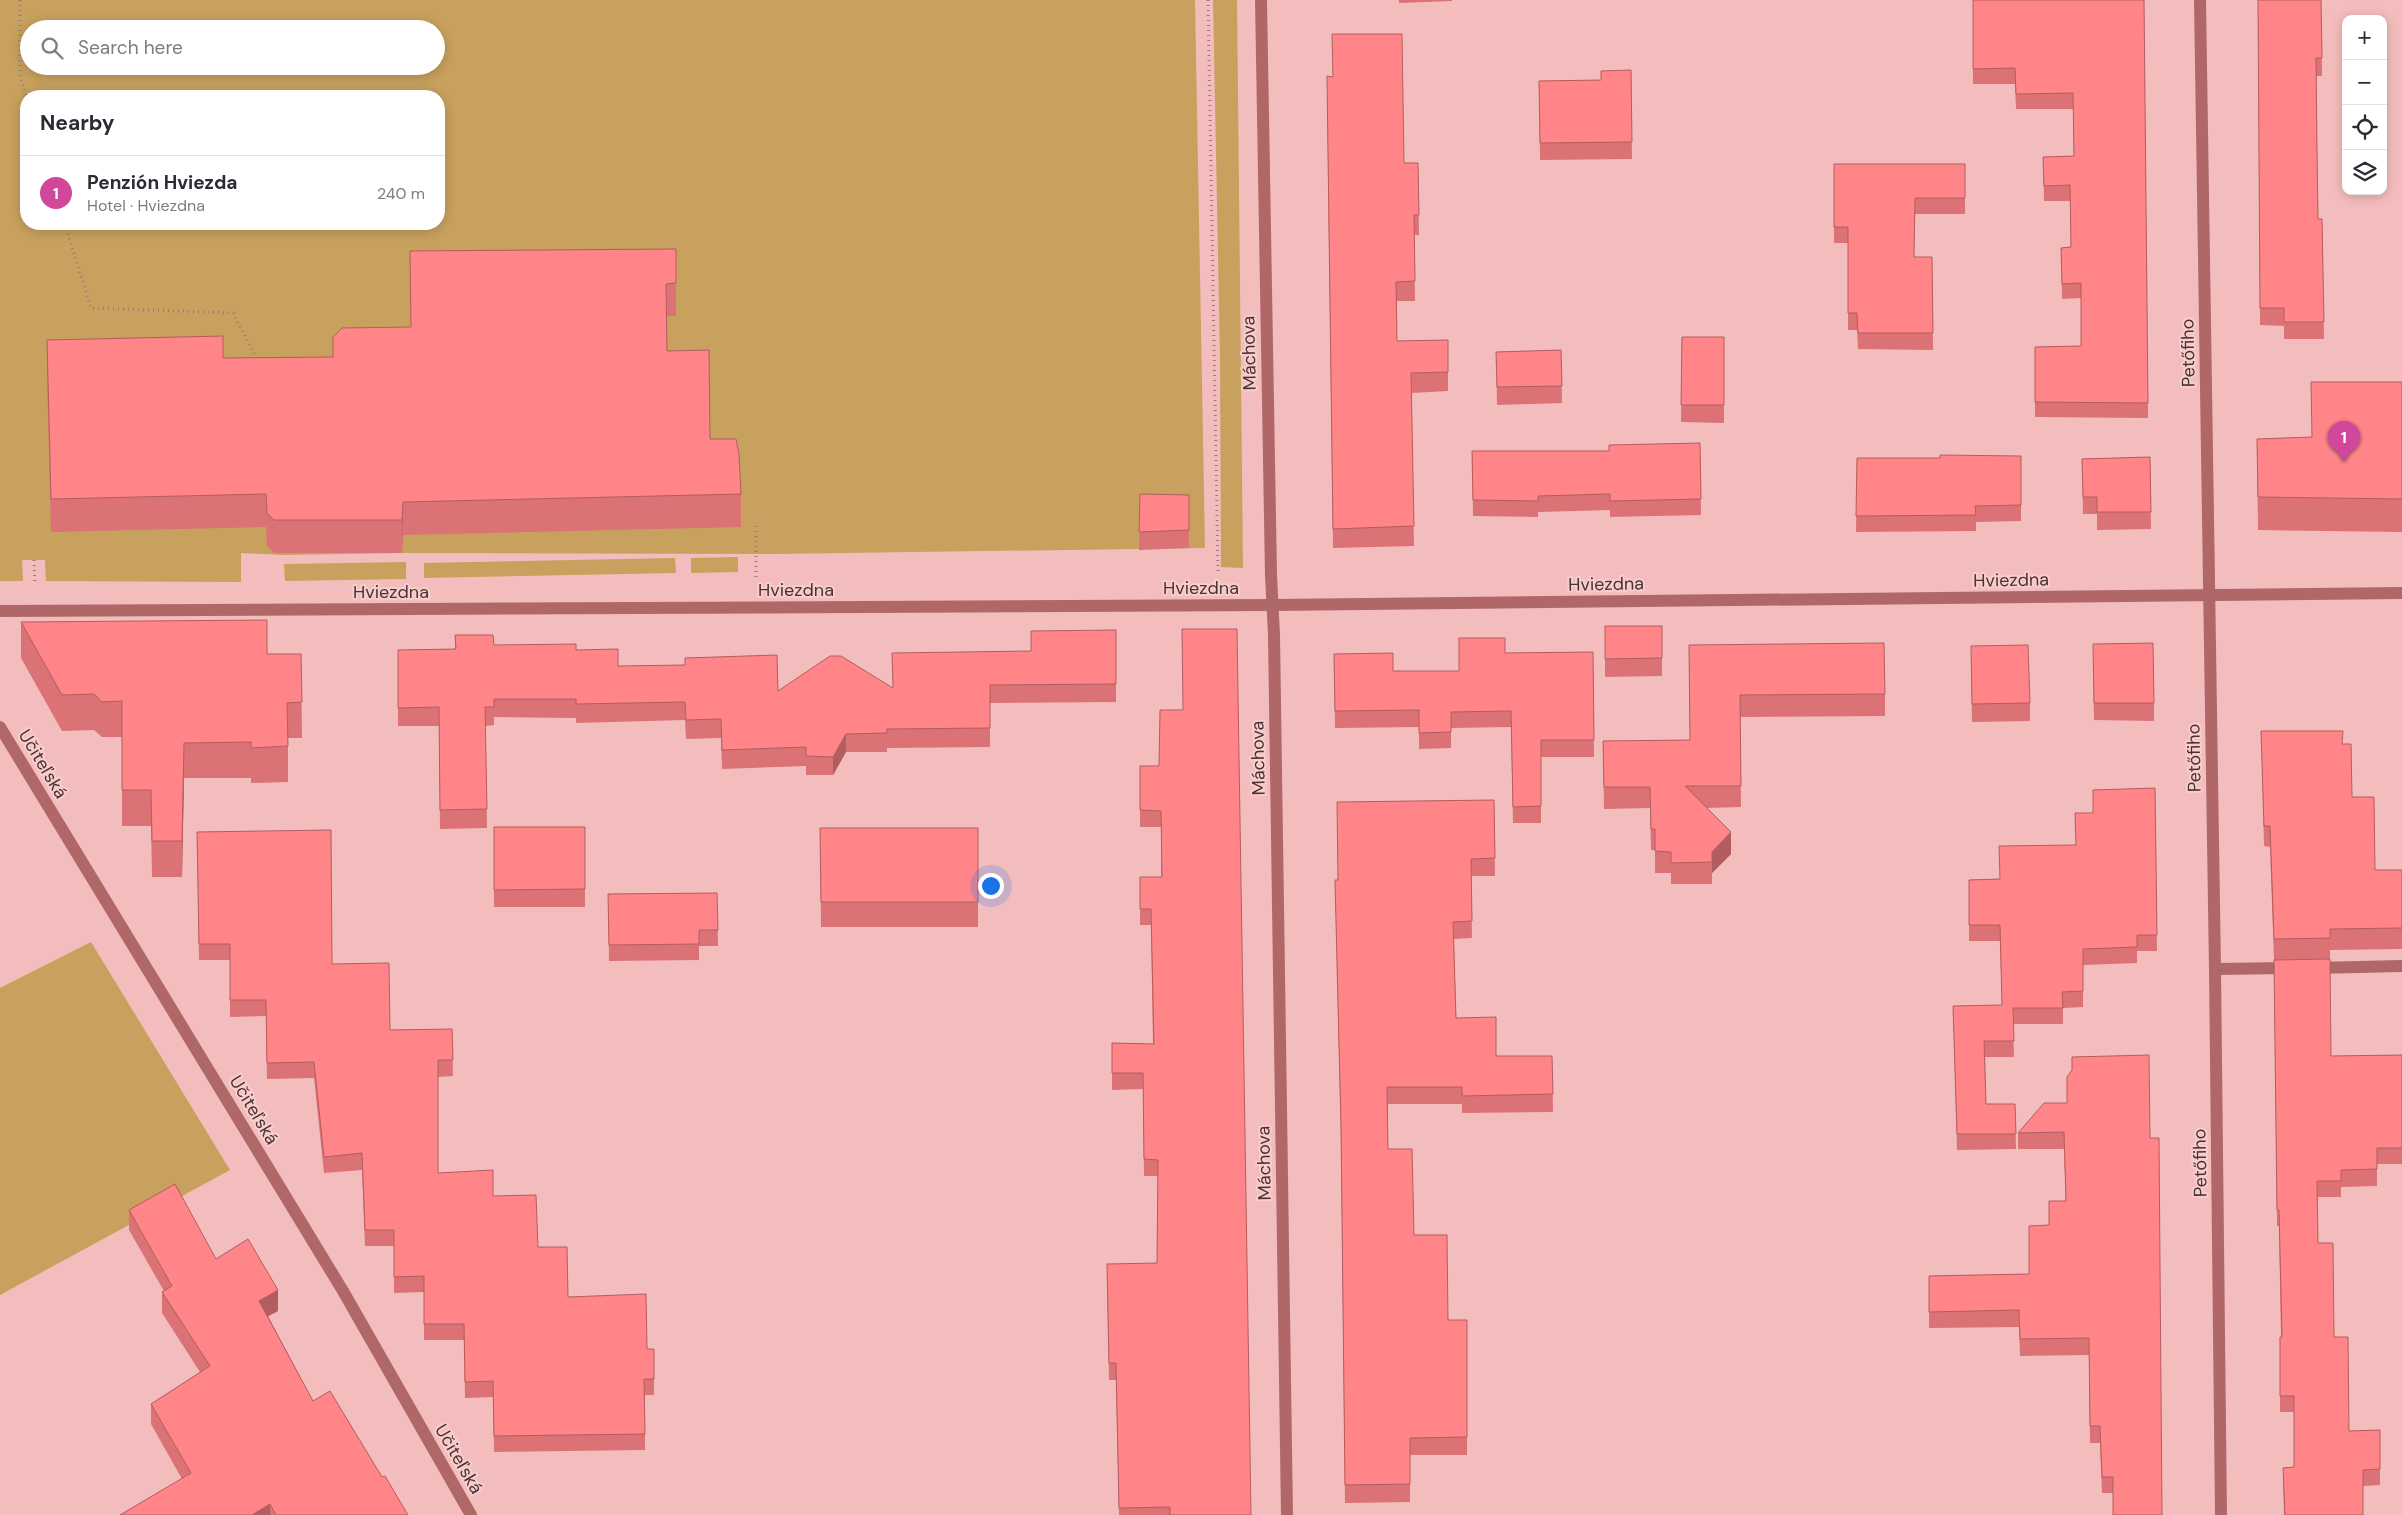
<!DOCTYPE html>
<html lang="en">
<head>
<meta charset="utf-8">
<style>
	:root { --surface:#fff; --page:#f7f7f7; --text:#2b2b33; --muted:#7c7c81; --line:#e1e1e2; --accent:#1d6a6d }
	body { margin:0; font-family:"DM Sans",sans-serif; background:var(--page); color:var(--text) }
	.controls { position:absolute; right:15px; top:15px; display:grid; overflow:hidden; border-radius:10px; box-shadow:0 2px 12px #0003 }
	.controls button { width:45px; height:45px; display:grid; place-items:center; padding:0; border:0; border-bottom:1px solid var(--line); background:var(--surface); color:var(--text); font:25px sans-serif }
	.you { position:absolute; left:990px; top:885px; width:18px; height:18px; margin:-12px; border:4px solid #fff; border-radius:50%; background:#1a73e8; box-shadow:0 0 0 8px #1a73e833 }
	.badge { display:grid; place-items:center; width:32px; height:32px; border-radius:50%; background:var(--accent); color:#fff; font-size:16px; font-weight:700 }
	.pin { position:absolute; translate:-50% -41px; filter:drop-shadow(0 1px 2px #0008) }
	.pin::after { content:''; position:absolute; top:26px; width:18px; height:15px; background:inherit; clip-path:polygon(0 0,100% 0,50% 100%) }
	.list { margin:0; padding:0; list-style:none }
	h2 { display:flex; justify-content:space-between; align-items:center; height:65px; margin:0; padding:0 20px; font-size:21px }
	h2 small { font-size:16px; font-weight:400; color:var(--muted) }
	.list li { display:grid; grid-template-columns:32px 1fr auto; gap:15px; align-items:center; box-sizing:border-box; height:75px; padding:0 20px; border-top:1px solid var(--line) }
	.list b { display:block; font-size:19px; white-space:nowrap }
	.list p { margin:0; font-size:16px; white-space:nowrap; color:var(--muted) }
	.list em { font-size:16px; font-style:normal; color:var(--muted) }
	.icon { flex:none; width:28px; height:28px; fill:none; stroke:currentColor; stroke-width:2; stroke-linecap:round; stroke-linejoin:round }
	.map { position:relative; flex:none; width:2402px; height:1515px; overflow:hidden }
	.search { position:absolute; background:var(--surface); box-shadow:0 2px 12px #0003; left:20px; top:20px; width:425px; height:55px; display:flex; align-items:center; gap:12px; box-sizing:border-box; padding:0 18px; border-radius:28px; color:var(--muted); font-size:19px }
	.panel { position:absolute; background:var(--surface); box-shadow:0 2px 12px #0003; left:20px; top:90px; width:425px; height:140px; border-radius:20px }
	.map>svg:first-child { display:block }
</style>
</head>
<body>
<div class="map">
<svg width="2402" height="1515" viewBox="0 0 2402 1515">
	<rect width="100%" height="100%" fill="#f4bdbd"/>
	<g fill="#c8a15e" fill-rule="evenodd">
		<path d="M0,0H1195L1205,548L775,554L402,553L283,555L241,553V582L46,581L45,560H22L23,581H0ZM29,29H436V66H29ZM26,96H439V224H26Z"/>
		<polygon points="1213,0 1237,0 1243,568 1221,567 1220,358"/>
		<polygon points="738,557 738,572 691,573 691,558"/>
		<polygon points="675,558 676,573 424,578 424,563"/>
		<polygon points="406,562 406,579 285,581 284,564"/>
		<polygon points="91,942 230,1170 0,1295 0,988"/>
	</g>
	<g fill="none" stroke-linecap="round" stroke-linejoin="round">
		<g stroke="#9f7878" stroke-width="3" stroke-dasharray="1 4" stroke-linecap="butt">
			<polyline points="20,0 20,74 26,96"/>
			<polyline points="1208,0 1218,571"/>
			<polyline points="65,224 91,308 233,313 258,361"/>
			<polyline points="34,560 35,584"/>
			<polyline points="756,577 756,526"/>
		</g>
		<g stroke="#b06768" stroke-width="12">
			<polyline points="1261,0 1271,575 1274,635 1287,1515"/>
			<polyline points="2200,0 2215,969 2221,1515"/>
			<polyline points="0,611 1273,605 2402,593"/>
			<polyline points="0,727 343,1291 471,1515"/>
			<polyline points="2315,968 2402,966"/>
			<polyline points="2215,969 2290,968"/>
		</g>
	</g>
	<g fill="#db7276">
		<polygon points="1399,0 1452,0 1452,1 1399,3"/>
		<polygon points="1973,0 2144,0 2148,418 2035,417 2035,347 2081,346 2081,298 2062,299 2061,248 2071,247 2070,201 2044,201 2043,157 2074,156 2073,109 2016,109 2015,84 1973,84"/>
		<polygon points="2258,0 2321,0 2322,76 2316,76 2318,219 2322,219 2324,339 2284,339 2284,326 2260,325"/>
		<polygon points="1631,70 1632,159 1540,160 1539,81 1601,80"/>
		<polygon points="1327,96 1404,163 1418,163 1419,235 1414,235 1415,301 1396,301 1397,341 1448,340 1448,391 1411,393 1414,546 1333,548"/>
		<polygon points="1834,164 1965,164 1965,214 1915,214 1914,257 1932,257 1933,350 1858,349 1857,330 1848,330 1848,243 1834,243"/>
		<polygon points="676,249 676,316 667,316 667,351 710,439 741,494 741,527 403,535 402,553 274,553 267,546 266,527 51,532 47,373 47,340 223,358 333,357 411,327 410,251"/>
		<polygon points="1682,337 1724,337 1724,423 1681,422"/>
		<polygon points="1561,350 1562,403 1497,405 1496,352"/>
		<polygon points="2402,382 2402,532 2258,530 2257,439 2311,437"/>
		<polygon points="1700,443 1701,515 1610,517 1610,510 1538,512 1538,517 1473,516 1472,451 1609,451"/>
		<polygon points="2021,456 2021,521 1976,522 1976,531 1856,532 1857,458 1940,458"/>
		<polygon points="2150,457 2151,529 2097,530 2097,514 2083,514 2082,459"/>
		<polygon points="1140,494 1189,495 1189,548 1139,550"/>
		<polygon points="21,622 267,654 301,654 302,738 288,738 288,782 251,783 251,778 184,778 182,877 152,877 151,826 122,826 122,737 102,737 94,730 62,731 21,658"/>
		<polygon points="1605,626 1662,626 1662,676 1605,677"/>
		<polygon points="1116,630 1116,702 990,703 990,747 887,748 887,752 846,752 833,775 806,775 806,766 722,769 721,738 686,739 685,720 576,723 576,718 494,717 494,725 485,726 487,828 440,829 439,726 398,726 398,650 455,649 455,635 494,645 576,650 618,666 778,691 893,688 1031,651"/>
		<polygon points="1689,645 1885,694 1885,716 1740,717 1741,807 1706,808 1731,854 1712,873 1712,884 1671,884 1671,873 1655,873 1655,850 1651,850 1650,808 1604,809 1603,741 1690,740"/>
		<polygon points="1593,652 1594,757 1541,757 1541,823 1513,823 1511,727 1451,728 1451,748 1419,749 1419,727 1335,728 1334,654 1393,671 1459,671 1505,653"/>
		<polygon points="2093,662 2154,703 2154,721 2094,720"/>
		<polygon points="1971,663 2030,703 2030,721 1972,722"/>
		<polygon points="2261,731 2343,744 2352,797 2375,870 2402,870 2402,949 2330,950 2330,959 2274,960 2270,847 2264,846"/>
		<polygon points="1140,766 1159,766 1251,1515 1119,1515 1116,1380 1109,1380 1107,1280 1157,1263 1158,1176 1144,1176 1143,1089 1112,1090 1112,1043 1153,1044 1151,925 1140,925 1140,877 1161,877 1161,827 1140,827"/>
		<polygon points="2155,788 2157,951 2137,951 2137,963 2083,965 2083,1007 2063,1008 2063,1024 2013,1024 2014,1057 1985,1057 1986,1104 2015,1104 2016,1149 1957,1150 1953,1006 2002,1005 2000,941 1969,941 1969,880 1999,879 2076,845 2093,813"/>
		<polygon points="1494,800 1495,876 1471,876 1472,938 1454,939 1456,1018 1496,1056 1552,1056 1553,1112 1462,1113 1462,1104 1388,1104 1388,1149 1414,1235 1448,1320 1467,1320 1467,1455 1410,1455 1410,1502 1345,1503 1341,1143 1335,880 1338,880"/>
		<rect x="494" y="827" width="91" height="80"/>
		<polygon points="820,828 978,828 978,927 821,927"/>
		<polygon points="197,832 332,964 390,1030 452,1029 453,1076 438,1077 438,1173 493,1196 538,1247 568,1297 647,1349 654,1349 654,1395 645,1395 645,1450 494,1452 493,1397 465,1398 464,1340 424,1340 424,1292 394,1293 394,1246 365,1246 362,1170 324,1173 314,1078 267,1079 266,1016 230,1017 230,960 199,960"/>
		<polygon points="717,893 718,946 699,946 699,960 609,961 608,894"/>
		<polygon points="2274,960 2331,1056 2402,1055 2402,1164 2377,1164 2377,1186 2341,1187 2341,1197 2317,1197 2318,1243 2334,1337 2349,1431 2380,1430 2380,1485 2363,1486 2363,1515 2284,1515 2283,1468 2294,1467 2294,1412 2280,1412 2280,1337 2281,1337 2279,1226 2277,1226"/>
		<polygon points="2149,1055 2113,1493 2102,1493 2100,1443 2090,1443 2089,1355 2020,1356 2019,1327 1929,1328 1929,1276 2029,1274 2066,1201 2064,1149 2018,1149 2018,1133 2067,1103"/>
		<polygon points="129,1210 216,1259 278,1311 268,1316 313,1401 382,1477 408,1515 120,1515 182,1479 151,1424 151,1404 200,1372 162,1313 162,1292 164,1291 129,1230"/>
	</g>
	<g fill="#b25d60">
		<polygon points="403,502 402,553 402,520"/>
		<polygon points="846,734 846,752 833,775 833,757"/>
		<polygon points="184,743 184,778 182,877 182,841"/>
		<polygon points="1731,832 1731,854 1712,873 1712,852"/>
		<polygon points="278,1290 278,1311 259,1321 259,1301"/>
		<polygon points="270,1504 270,1515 252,1515"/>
	</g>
	<g fill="#ff8589" stroke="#b25d60">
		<polygon points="1973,0 2144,0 2148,403 2035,402 2035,347 2081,346 2081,283 2062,284 2061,248 2071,247 2070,185 2044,186 2043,157 2074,156 2073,93 2016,94 2015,68 1973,69"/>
		<polygon points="2258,0 2321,0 2322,58 2316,58 2317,151 2318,219 2322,219 2324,322 2284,322 2284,308 2260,308"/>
		<polygon points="1332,34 1402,34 1404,163 1418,163 1419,215 1414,215 1415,281 1396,282 1397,341 1448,340 1448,372 1411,373 1414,526 1333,529 1327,76 1333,77"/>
		<polygon points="1631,70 1632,142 1540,143 1539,81 1601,80 1601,71"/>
		<polygon points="1834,164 1965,164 1965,198 1915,198 1914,257 1932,257 1933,333 1858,333 1857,313 1848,313 1848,227 1834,227"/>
		<polygon points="676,249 676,283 666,284 667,351 709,350 710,439 736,439 739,454 741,494 403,502 402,520 274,520 267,513 266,494 51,499 47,340 223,336 223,358 333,357 333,337 342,328 411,327 410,251"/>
		<polygon points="1682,337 1724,337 1724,405 1681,405"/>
		<polygon points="1561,350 1562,386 1497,387 1496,352"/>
		<polygon points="2311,382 2402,382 2402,499 2258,497 2257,439 2312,437"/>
		<polygon points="1700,443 1701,499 1610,501 1610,494 1538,496 1538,501 1473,500 1472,451 1609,451 1609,445"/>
		<polygon points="1940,455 2021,456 2021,505 1975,506 1976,515 1856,516 1857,458 1940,458"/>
		<polygon points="2150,457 2151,512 2097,512 2097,497 2083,497 2082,459"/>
		<polygon points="1140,494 1189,495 1189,530 1139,532"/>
		<polygon points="267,620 267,654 301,654 302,702 287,703 288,746 251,748 251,742 184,743 182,841 152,841 151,790 122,790 122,701 102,702 94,694 62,695 21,622"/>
		<polygon points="1605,626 1662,626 1662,658 1605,659"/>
		<polygon points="1182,629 1237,629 1251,1515 1170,1515 1170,1507 1119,1508 1116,1363 1109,1363 1107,1264 1157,1263 1158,1160 1144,1159 1143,1073 1112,1073 1112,1043 1154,1044 1151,909 1140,909 1140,877 1162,877 1161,811 1140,810 1140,766 1159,766 1160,710 1183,710"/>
		<polygon points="1116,630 1116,684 990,685 990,728 887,729 887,733 846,734 833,757 806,756 806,747 722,750 721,719 686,720 685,702 576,704 576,699 494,699 494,707 485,707 487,809 440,810 439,707 398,708 398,650 456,649 455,635 493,635 494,645 576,644 576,650 618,649 618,666 685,665 685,658 777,655 778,691 830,656 841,656 893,688 892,653 1031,651 1031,631"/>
		<polygon points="1459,638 1505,638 1505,653 1593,652 1594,740 1541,740 1541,806 1513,807 1511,711 1451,712 1451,732 1419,733 1419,710 1335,711 1334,654 1393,653 1393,671 1459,671"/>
		<polygon points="1884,643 1885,694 1740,695 1741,786 1685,786 1731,832 1712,852 1712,862 1671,863 1671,852 1655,851 1655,829 1651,829 1650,787 1604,787 1603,741 1690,740 1689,645"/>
		<polygon points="2153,643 2154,703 2094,703 2093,644"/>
		<polygon points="2028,645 2030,703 1972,704 1971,646"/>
		<polygon points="2261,731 2343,731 2342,744 2351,744 2352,797 2374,797 2375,870 2402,870 2402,928 2330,929 2330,938 2274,939 2270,826 2264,826"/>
		<polygon points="2155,788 2157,935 2137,935 2137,947 2083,949 2083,991 2062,992 2063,1008 2013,1008 2014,1041 1984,1041 1986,1104 2015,1104 2016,1134 1957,1134 1953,1006 2002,1005 2000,925 1969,925 1969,880 2000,879 1999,846 2076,845 2075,813 2093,813 2093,790"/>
		<polygon points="1494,800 1495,858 1471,859 1472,921 1453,922 1456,1018 1496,1017 1496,1056 1552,1056 1553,1094 1462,1096 1462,1087 1387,1087 1388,1149 1412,1149 1414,1235 1447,1235 1448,1320 1467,1320 1467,1437 1410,1438 1410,1484 1345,1485 1341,1125 1335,880 1338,880 1337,802"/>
		<polygon points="494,827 585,827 585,889 494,890"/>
		<polygon points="820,828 978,828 978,902 821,902"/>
		<polygon points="331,830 332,964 389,963 390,1030 452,1029 453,1060 438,1060 438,1173 493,1170 493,1196 536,1195 538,1247 567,1247 568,1297 646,1294 647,1349 654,1349 654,1379 644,1379 645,1434 494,1436 493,1381 465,1382 464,1324 424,1324 424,1276 394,1277 394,1230 365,1230 362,1153 324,1157 314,1062 267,1063 266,1000 230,1000 230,944 199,944 197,832"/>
		<polygon points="717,893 718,930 699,930 699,944 609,945 608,894"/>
		<polygon points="2330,959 2331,1056 2402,1055 2402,1148 2377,1148 2377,1169 2341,1170 2341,1181 2317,1181 2318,1243 2333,1243 2334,1337 2348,1337 2349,1431 2380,1430 2380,1469 2363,1470 2363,1515 2285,1515 2283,1468 2294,1467 2294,1396 2280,1396 2280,1337 2282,1337 2279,1210 2277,1210 2274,960"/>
		<polygon points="2149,1055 2150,1138 2159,1138 2162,1515 2113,1515 2113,1477 2102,1477 2100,1426 2090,1426 2089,1338 2020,1339 2019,1310 1929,1312 1929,1276 2029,1274 2029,1226 2049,1225 2049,1201 2066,1201 2064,1132 2018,1133 2044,1103 2067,1103 2067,1077 2072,1070 2072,1057"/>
		<polygon points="175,1184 216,1259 248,1239 278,1290 259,1301 313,1401 330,1391 382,1477 385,1476 408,1515 276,1515 270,1504 252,1515 120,1515 191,1473 151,1404 210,1366 162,1292 172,1286 129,1210"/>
	</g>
	<g text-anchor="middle" stroke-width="4" stroke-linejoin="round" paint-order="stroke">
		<g font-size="18" fill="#483232" stroke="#facdcd">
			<text transform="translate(1249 353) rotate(-91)" y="6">Máchova</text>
			<text transform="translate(2188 353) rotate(-91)" y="6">Petőfiho</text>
			<text transform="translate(2011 580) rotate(-1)" y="6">Hviezdna</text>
			<text transform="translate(1606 584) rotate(-1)" y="6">Hviezdna</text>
			<text x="1201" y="594">Hviezdna</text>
			<text x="796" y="596">Hviezdna</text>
			<text x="391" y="598">Hviezdna</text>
			<text transform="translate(1258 758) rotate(-91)" y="6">Máchova</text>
			<text transform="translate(2194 758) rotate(-91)" y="6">Petőfiho</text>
			<text transform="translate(43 764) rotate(59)" y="6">Učiteľská</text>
			<text transform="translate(254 1110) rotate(59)" y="6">Učiteľská</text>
			<text transform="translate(1264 1163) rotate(-91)" y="6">Máchova</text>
			<text transform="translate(2200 1163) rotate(-91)" y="6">Petőfiho</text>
			<text transform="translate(459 1459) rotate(60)" y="6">Učiteľská</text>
		</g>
	</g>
</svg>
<div class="controls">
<button>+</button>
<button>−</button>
<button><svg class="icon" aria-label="locate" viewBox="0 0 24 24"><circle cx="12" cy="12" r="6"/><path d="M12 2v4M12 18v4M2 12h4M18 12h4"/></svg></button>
<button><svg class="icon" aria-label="layers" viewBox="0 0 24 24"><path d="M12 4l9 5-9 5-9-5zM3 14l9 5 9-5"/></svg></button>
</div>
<div class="you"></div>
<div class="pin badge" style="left:2344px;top:462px;background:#d1479c">1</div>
<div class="search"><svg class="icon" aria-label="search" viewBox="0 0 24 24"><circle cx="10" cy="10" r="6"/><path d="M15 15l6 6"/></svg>Search here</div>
<section class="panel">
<h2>Nearby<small></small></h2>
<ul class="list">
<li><span class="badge" style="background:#d1479c">1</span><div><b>Penzión Hviezda</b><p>Hotel · Hviezdna</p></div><em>240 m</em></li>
</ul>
</section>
</div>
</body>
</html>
